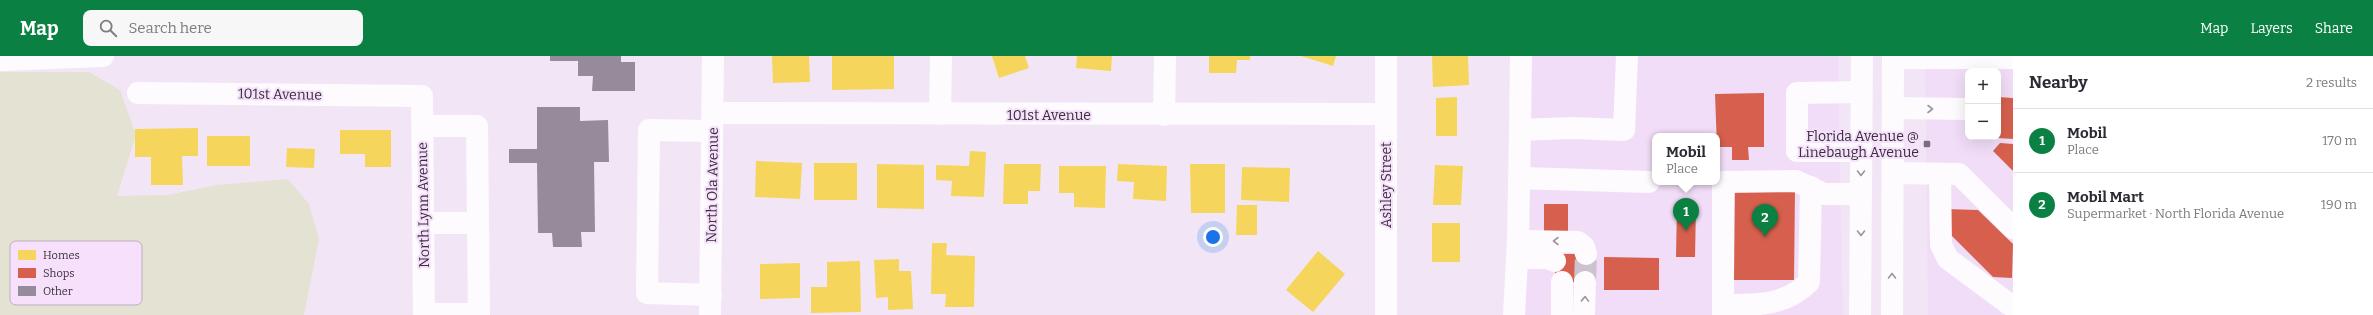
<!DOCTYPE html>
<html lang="en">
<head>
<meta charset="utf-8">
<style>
	:root { --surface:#fff; --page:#f7f7f7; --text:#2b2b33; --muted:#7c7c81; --line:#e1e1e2; --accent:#0b8043 }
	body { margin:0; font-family:Bitter,serif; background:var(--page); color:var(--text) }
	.controls { position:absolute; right:12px; top:12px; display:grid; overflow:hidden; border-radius:8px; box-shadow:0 4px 16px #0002 }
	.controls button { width:36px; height:36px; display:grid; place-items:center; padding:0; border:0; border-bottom:1px solid var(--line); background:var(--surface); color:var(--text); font:20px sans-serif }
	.you { position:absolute; left:1213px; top:181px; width:14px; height:14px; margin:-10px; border:3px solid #fff; border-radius:50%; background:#1a73e8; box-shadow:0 0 0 6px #1a73e833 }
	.badge { display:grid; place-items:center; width:26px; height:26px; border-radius:50%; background:var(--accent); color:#fff; font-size:13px; font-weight:700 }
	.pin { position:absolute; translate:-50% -33px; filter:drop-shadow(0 1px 2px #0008) }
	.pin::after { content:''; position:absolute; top:21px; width:14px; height:12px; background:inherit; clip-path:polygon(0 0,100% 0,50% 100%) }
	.popup { position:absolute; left:1652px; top:77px; width:68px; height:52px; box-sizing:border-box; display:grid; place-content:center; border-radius:8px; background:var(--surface); filter:drop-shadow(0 1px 3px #0005); font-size:13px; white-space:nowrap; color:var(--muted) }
	.popup b { font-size:15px; color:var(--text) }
	.popup::after { content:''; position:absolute; left:50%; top:100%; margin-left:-8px; border:8px solid transparent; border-top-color:var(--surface) }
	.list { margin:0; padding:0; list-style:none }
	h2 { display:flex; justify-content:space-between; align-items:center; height:52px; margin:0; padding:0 16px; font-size:17px }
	h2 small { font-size:13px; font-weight:400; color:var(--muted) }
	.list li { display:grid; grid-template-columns:26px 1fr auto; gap:12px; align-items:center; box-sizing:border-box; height:64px; padding:0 16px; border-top:1px solid var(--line) }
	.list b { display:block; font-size:15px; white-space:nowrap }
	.list p { margin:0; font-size:13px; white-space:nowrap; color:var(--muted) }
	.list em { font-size:13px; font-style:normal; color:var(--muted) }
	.icon { flex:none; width:22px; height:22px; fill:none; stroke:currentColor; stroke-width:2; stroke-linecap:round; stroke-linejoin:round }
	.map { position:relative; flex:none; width:2013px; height:259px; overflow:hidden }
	header { display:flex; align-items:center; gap:24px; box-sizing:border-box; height:56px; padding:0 20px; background:var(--accent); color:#fff }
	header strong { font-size:19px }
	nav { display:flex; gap:22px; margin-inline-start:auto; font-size:14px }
	.search { width:280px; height:36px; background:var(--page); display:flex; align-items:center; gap:10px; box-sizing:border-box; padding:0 14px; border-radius:8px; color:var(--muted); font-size:15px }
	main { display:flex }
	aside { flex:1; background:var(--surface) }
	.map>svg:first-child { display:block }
</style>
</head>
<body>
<header>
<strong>Map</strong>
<div class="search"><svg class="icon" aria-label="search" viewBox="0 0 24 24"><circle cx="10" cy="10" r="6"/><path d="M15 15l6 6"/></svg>Search here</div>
<nav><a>Map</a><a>Layers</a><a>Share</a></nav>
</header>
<main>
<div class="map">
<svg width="2013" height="259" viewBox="0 0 2013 259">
	<rect width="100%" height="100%" fill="#f2e6f6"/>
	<g fill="#f1ddf7" fill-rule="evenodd">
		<path d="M1523,0H1838L1843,259H1525ZM1655,80H1717V126H1655Z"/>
		<path d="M1925,0H2013V259H1928ZM1968,15H1998V81H1968Z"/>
	</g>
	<polygon fill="#e4e2d3" points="0,16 89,16 120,34 136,79 117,140 167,139 217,129 288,123 309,148 319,183 304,259 0,259"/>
	<g fill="#f6d55c">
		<polygon points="772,0 809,0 810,26 773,27"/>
		<polygon points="832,0 894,0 894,33 832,34"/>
		<polygon points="992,0 1025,0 1029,12 999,22"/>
		<polygon points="1077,0 1112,0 1111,15 1076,12"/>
		<polygon points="1209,0 1250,0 1250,4 1237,4 1236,17 1209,17"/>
		<polygon points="1301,0 1336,0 1333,10"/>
		<polygon points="1432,0 1468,0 1469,29 1433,31"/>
		<polygon points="1457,41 1457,80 1436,80 1436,42"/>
		<polygon points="198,72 198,100 182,100 183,129 151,129 151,101 135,101 135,73"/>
		<polygon points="340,74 391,74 391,111 365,111 365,98 340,98"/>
		<rect x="207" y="80" width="43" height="30"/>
		<polygon points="287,92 315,93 314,112 286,111"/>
		<polygon points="970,95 986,96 984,141 951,140 952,125 936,124 936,109 969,110"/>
		<polygon points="756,105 802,107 800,143 755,141"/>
		<rect x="814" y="107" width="43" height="37"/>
		<polygon points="877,108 924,109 924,153 877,152"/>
		<polygon points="1004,108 1041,108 1040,135 1028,135 1028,148 1003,148"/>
		<polygon points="1118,108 1167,110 1166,145 1133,143 1134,126 1117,125"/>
		<polygon points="1190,108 1225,108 1225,157 1191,157"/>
		<polygon points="1435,109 1463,110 1461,149 1433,149"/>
		<polygon points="1059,110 1106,110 1105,152 1074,151 1074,137 1059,137"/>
		<polygon points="1242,111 1290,112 1289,146 1241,144"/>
		<polygon points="1237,149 1257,149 1257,179 1236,179"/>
		<rect x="1432" y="167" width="28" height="39"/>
		<polygon points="932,187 947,187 946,199 975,200 974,251 945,251 946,238 931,238"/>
		<polygon points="1318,195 1345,218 1313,256 1286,234"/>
		<polygon points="899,203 899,215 911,215 913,253 888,254 888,241 876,242 874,204"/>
		<polygon points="860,205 861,256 811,257 811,231 827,231 827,206"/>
		<polygon points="800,207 800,242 760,243 760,208"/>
	</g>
	<g fill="#d6604d">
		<polygon points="1764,37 1764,91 1748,91 1749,104 1732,104 1732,91 1717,91 1715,38"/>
		<polygon points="1998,41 2013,42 2013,83 1998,82"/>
		<polygon points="2000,87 2013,88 2013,115 1993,95"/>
		<polygon points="1735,133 1795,134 1794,224 1734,224"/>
		<rect x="1544" y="148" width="24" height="28"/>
		<polygon points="1677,149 1696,149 1695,201 1676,201"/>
		<polygon points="1945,153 1978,154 2013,188 2012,222 1993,221 1945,173"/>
		<rect x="1555" y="198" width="36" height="28"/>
		<polygon points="1604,201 1659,202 1659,234 1604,234"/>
	</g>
	<g fill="#968b9a">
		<polygon points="550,0 621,0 621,6 635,6 635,35 592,35 593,20 578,20 578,5 550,5"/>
		<polygon points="537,51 580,51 580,65 608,64 609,106 594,106 595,176 581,176 582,191 553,191 552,177 538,177 537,107 509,107 509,93 537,93"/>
	</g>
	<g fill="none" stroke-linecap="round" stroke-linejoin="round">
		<polyline stroke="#cdc2d1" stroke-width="22" stroke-dasharray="22 11" stroke-linecap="butt" points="1585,226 1586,198"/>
		<g stroke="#fdfbfe" stroke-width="22">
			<polyline points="1521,0 1520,74 1572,72 1624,74 1627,0"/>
			<polyline points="1893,2 2013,2"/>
			<polyline points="0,4 103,0"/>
			<polyline points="138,37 422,40 424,259"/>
			<polyline points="1893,52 1968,53"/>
			<polyline points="713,57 1386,58"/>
			<polyline points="940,58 941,0"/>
			<polyline points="1164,59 1165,0"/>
			<polyline points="423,70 477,70 479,258 424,258"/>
			<polyline points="1861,95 1797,95 1797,37 1861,36"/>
			<polyline points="1893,117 1959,118 2013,172"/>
			<polyline points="1940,118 1941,189 1948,203 2013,251"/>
			<polyline points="1520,122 1649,126"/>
			<polyline points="423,167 478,167"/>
			<polyline points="1518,185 1578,186 1584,191 1586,198"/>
			<polyline points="1517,202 1547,202 1555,205"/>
			<polyline points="1562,226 1562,259"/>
			<polyline points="711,239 647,237 649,74 712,75"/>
			<path d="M1723,249C1755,249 1784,251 1809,226L1811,131"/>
			<polyline points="710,259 713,0"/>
			<polyline points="1386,259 1386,0"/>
			<polyline points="1514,259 1518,185 1520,74"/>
			<polyline points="1584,259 1585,226"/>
			<polyline points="1723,259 1723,126 1796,125 1824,138 1861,138"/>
		</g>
		<g stroke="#fdfbfe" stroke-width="22">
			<polyline points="1860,259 1862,0"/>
			<polyline points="1892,259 1893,0"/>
		</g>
	</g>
	<defs><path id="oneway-chevron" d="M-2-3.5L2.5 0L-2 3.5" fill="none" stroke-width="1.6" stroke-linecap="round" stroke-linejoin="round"/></defs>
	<g stroke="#9b969c">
		<use href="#oneway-chevron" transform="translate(1930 53)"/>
		<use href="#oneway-chevron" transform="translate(1861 117) rotate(90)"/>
		<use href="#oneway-chevron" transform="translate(1861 177) rotate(90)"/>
		<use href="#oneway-chevron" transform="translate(1556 185) rotate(-180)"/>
		<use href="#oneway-chevron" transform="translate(1892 220) rotate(-90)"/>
		<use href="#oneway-chevron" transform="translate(1585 243) rotate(-88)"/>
	</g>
	<rect fill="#7a707c" stroke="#f6e0fc" stroke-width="1.5" x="1923" y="84" width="8" height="8" rx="2"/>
	<g text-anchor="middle" stroke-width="4" stroke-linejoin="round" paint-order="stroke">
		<g font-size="14" fill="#39303b" stroke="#f6e0fc">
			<text transform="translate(280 38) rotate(1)" y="5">101st Avenue</text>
			<text x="1049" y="64">101st Avenue</text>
			<text transform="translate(712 129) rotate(-89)" y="5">North Ola Avenue</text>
			<text transform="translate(1386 129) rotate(-90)" y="5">Ashley Street</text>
			<text transform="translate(423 149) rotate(-91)" y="5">North Lynn Avenue</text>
		</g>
		<g font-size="14" fill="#39303b" stroke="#f6e0fc" text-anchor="end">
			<text x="1919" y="85">Florida Avenue @<tspan x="1919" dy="16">Linebaugh Avenue</tspan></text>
		</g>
	</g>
	<rect x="10" y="185" width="132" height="64" rx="6" fill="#f6e0fc" stroke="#bdabc2" stroke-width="1"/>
	<rect x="18" y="194" width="18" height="10" fill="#f6d55c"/>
	<rect x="18" y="212" width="18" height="10" fill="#d6604d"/>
	<rect x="18" y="230" width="18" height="10" fill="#968b9a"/>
	<g font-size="11" fill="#39303b">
		<text x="43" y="203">Homes</text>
		<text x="43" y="221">Shops</text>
		<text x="43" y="239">Other</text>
	</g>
</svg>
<div class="controls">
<button>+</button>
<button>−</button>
</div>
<div class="you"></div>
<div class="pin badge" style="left:1686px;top:175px">1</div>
<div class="popup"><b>Mobil</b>Place</div>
<div class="pin badge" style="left:1765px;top:181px">2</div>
</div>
<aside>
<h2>Nearby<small>2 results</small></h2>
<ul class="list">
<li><span class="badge">1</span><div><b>Mobil</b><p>Place</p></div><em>170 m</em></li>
<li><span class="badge">2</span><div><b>Mobil Mart</b><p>Supermarket · North Florida Avenue</p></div><em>190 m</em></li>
</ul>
</aside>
</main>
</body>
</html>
